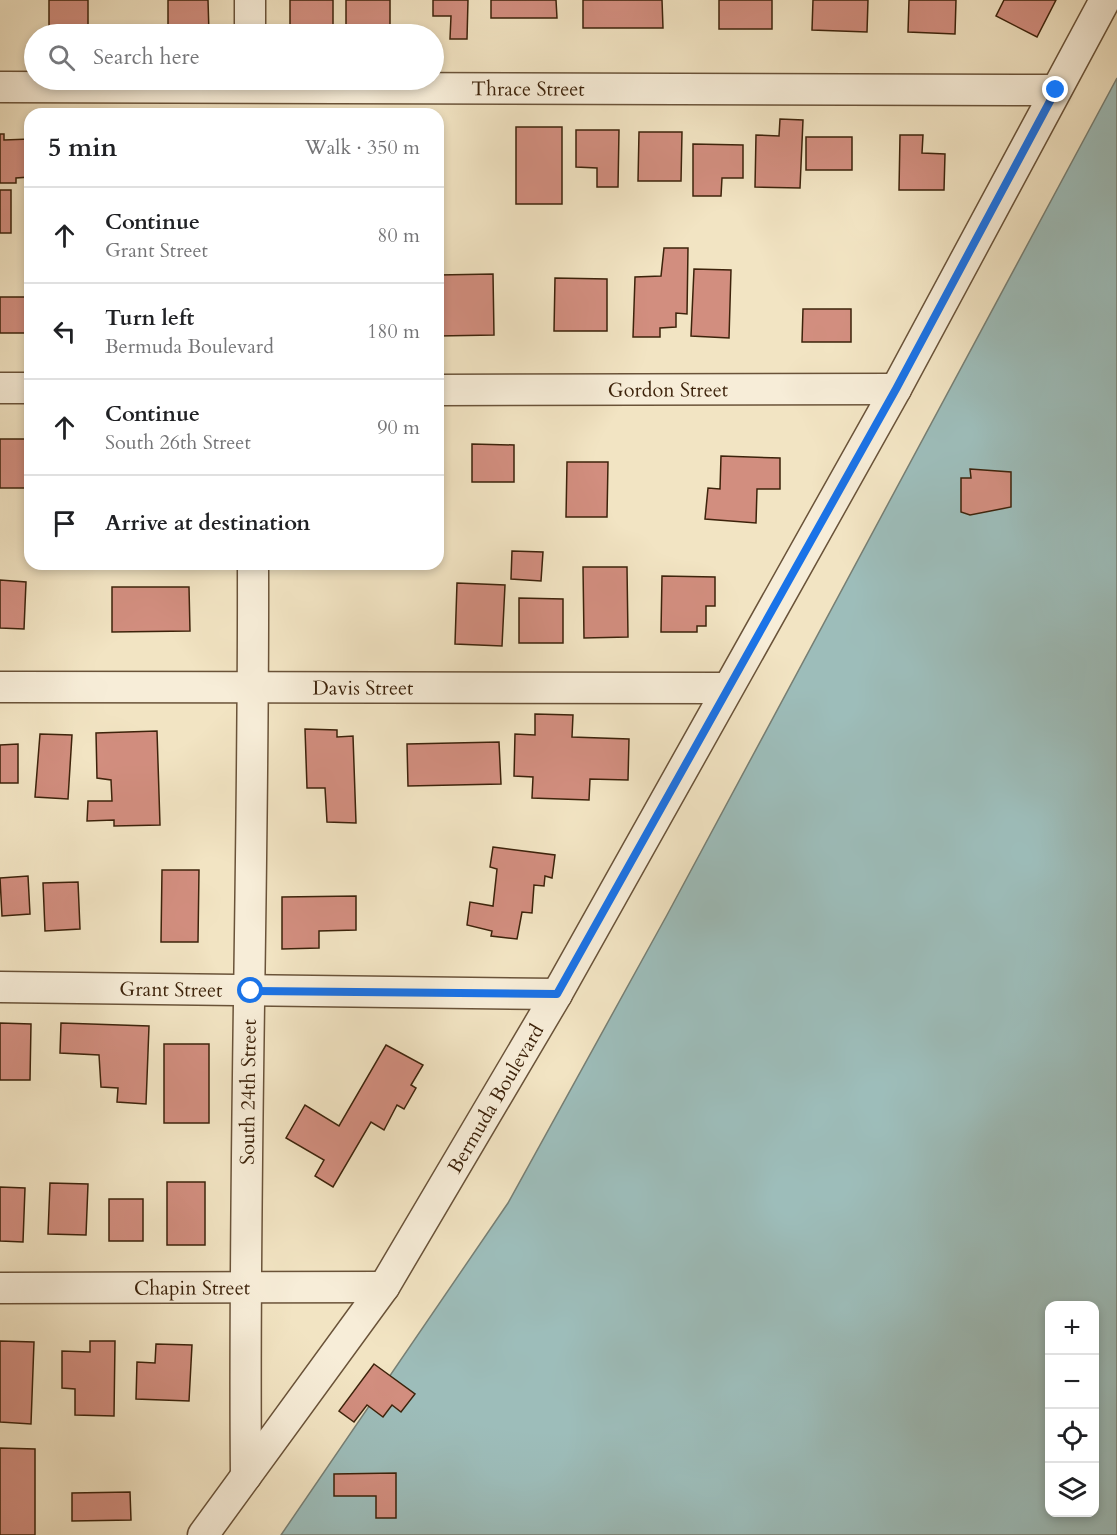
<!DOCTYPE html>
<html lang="en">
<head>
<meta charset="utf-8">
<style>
	:root { --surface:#fff; --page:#f2f2f2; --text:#202124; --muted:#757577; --line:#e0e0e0 }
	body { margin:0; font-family:Cardo,serif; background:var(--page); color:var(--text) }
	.controls { position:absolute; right:18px; bottom:18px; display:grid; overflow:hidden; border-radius:12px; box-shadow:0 3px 9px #0003 }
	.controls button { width:54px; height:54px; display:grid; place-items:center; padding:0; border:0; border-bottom:2px solid var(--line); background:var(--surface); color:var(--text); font:30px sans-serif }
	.stop { position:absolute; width:18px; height:18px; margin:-14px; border:4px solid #1a73e8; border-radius:50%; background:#fff }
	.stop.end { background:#1a73e8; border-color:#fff; box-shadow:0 2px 6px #0008 }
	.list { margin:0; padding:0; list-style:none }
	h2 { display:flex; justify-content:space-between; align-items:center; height:78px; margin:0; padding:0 24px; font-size:26px }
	h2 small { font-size:20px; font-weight:400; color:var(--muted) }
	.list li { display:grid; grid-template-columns:39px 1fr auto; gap:18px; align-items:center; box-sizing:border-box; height:96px; padding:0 24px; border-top:2px solid var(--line) }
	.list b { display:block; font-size:22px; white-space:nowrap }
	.list p { margin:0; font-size:20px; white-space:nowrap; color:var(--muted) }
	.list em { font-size:20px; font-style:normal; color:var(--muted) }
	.icon { flex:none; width:33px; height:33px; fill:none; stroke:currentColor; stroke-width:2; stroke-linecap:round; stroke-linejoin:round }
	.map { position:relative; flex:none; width:1117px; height:1535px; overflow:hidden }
	.search { position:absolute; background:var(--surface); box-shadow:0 3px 9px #0003; left:24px; top:24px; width:420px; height:66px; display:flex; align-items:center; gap:15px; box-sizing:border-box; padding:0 21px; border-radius:33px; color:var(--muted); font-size:22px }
	.panel { position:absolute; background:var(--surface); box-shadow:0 3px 9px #0003; left:24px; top:108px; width:420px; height:462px; border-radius:18px }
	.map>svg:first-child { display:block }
</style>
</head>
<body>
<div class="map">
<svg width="1117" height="1535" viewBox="0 0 1117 1535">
	<rect width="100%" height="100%" fill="#f2e4c3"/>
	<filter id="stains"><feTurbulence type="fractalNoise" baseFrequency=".00333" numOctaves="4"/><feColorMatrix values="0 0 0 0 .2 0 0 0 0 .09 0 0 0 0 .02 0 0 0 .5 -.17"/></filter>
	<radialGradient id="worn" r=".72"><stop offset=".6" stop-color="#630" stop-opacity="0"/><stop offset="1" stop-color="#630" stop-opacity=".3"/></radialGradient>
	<path fill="#9dbdba" stroke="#777f74" stroke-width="1.5" fill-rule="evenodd" d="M1117,78V1535H281L508,1203L667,915ZM1050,1306H1094V1512H1050Z"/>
	<g fill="#d28e7f" stroke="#3d230b" stroke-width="1.5">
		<rect x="49" y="0" width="39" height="34"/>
		<polygon points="168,0 208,0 209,34 168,34"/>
		<rect x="290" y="0" width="43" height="32"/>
		<rect x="346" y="0" width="44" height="31"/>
		<polygon points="433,0 468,0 467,39 450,39 451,16 433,16"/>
		<polygon points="491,0 556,0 557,18 491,18"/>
		<polygon points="583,0 662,0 663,28 583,28"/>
		<rect x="719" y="0" width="53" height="29"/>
		<polygon points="813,0 868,0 867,32 812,30"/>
		<polygon points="909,0 956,0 955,34 908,32"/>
		<polygon points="1004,0 1056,0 1037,37 996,16"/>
		<polygon points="780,119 803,120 800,188 755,187 756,135 779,136"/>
		<rect x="516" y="127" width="46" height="77"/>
		<polygon points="576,130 619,130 618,187 597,187 597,168 576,167"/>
		<polygon points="639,132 682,132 681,181 638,181"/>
		<polygon points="0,134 4,134 4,140 30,139 30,177 16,178 16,183 0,183"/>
		<polygon points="900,135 923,135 922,153 945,154 944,190 899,190"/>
		<rect x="806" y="137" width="46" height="33"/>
		<polygon points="693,144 743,145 743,178 722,178 721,196 693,196"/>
		<rect x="438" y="148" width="5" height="50"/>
		<rect x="0" y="190" width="11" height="43"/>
		<polygon points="664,248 688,248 687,314 676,313 676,327 660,328 660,337 633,337 635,277 661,276"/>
		<polygon points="694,269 731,270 729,338 691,336"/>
		<polygon points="493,274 494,335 438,336 438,275"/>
		<polygon points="555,278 607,279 607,331 554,331"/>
		<rect x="0" y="297" width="30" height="36"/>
		<polygon points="803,309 851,309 851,342 802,342"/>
		<rect x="0" y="439" width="30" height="49"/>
		<polygon points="472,444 514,445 514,482 472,482"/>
		<polygon points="721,456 780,458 780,489 757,489 756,523 705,519 708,488 720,489"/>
		<polygon points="567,462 608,462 607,517 566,517"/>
		<polygon points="970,469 1011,472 1011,507 970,515 961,512 961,478 971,478"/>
		<polygon points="512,551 543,552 541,581 511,579"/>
		<polygon points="583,567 627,567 628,637 584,638"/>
		<polygon points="662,576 715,577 715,606 706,606 706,626 697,626 697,632 661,632"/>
		<polygon points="0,580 26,582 24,629 0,628"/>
		<polygon points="457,583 505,585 502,646 455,644"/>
		<polygon points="112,587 189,587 190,631 112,632"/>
		<polygon points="519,598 563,599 563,643 519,643"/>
		<polygon points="535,714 573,715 572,737 629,739 628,780 590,779 589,800 532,798 533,777 514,776 515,734 535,735"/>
		<polygon points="305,729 337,730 337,737 353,736 356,823 327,822 325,788 307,788"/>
		<polygon points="157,731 160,825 114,826 114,820 87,821 88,801 112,801 111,780 97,778 96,733"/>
		<polygon points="40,734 72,735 68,799 35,797"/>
		<polygon points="499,742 501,784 408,786 407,744"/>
		<polygon points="18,744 18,783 0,783 0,745"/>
		<polygon points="493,847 555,855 552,878 545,876 544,886 534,885 532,913 522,912 517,939 491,936 492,931 467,925 470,902 493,906 497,869 490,867"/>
		<polygon points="162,870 199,870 198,942 161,942"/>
		<polygon points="28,876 30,914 2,916 0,878"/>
		<polygon points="78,882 80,929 45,931 43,883"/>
		<polygon points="356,896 356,930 319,931 319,948 282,949 282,897"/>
		<polygon points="0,1023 31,1024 30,1080 0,1080"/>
		<polygon points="61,1023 149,1026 146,1104 117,1102 118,1088 101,1087 99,1055 60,1053"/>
		<rect x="164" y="1044" width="45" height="79"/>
		<polygon points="386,1045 423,1065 411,1085 416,1088 404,1109 397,1105 384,1130 371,1122 333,1187 315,1176 324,1160 286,1138 305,1105 339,1126"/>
		<rect x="167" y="1182" width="38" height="63"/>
		<polygon points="50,1183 88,1184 86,1235 48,1234"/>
		<polygon points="0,1187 25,1188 23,1242 0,1241"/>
		<rect x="109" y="1199" width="34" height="42"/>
		<polygon points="0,1341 34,1342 31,1424 0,1422"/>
		<polygon points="90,1341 115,1341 114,1416 75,1415 75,1389 62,1388 62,1351 90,1352"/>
		<polygon points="156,1344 192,1345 189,1401 136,1399 137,1362 155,1363"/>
		<polygon points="374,1364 415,1394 401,1412 392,1405 383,1417 367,1405 354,1422 339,1411"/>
		<polygon points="0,1448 35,1449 35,1535 0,1535"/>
		<polygon points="396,1473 396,1518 376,1518 376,1496 334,1496 334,1474"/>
		<polygon points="130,1492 131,1520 72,1521 72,1493"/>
	</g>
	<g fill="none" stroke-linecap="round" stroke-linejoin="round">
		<defs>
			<g id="street">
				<polyline points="250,0 250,34"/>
				<path id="s1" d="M0,87L1056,90"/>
				<polyline points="0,388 30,388"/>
				<path id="s2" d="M438,390L896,389"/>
				<path id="s3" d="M0,687L727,688"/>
				<path id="s4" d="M0,987L557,994"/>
				<path id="s5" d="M0,1288L384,1287"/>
				<path id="s6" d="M246,1476C243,1172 254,868 253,564"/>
				<path id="s7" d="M203,1535L384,1287L557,994L896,389L1105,0"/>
			</g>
		</defs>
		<use href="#street" stroke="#6a5339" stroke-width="33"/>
		<use href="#street" stroke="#f7edd8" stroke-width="30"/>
	</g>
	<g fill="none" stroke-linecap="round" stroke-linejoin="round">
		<polyline stroke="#1a73e8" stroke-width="8" points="251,991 557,994 896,389 1056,90"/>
	</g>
	<g text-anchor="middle" stroke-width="5" stroke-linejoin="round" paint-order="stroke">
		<g font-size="20" fill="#3d230b" stroke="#f7edd8">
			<text dy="7" stroke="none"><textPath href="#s1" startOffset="528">Thrace Street</textPath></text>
			<text dy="7" stroke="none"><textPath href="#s2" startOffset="230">Gordon Street</textPath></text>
			<text dy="7" stroke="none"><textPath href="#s3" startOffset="363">Davis Street</textPath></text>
			<text dy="7" stroke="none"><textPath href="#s4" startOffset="171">Grant Street</textPath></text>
			<text dy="7" stroke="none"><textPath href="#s6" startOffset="384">South 24th Street</textPath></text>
			<text dy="7" stroke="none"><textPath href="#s7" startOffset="526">Bermuda Boulevard</textPath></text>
			<text dy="7" stroke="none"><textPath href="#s5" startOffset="192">Chapin Street</textPath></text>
		</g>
	</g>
	<rect width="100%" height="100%" filter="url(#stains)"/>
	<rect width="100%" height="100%" fill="url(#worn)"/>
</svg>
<div class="controls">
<button>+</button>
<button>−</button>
<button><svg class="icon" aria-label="locate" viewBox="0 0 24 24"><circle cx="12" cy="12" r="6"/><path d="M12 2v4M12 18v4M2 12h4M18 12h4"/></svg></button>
<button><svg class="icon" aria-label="layers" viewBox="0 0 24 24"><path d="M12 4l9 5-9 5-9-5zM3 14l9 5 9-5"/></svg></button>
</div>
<div class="stop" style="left:251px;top:991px"></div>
<div class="stop end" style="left:1056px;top:90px"></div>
<div class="search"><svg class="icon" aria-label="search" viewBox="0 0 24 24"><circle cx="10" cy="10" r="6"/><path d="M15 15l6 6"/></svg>Search here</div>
<section class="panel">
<h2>5 min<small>Walk · 350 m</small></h2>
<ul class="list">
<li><svg class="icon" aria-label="ahead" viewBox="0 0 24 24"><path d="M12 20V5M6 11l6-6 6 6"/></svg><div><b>Continue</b><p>Grant Street</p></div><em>80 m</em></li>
<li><svg class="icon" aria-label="left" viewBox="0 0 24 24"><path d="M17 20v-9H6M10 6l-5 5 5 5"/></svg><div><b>Turn left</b><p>Bermuda Boulevard</p></div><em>180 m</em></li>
<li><svg class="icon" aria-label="ahead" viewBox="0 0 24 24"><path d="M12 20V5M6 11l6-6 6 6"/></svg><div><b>Continue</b><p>South 26th Street</p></div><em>90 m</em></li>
<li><svg class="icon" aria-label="arrive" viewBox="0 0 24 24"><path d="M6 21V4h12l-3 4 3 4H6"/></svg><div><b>Arrive at destination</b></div></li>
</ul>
</section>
</div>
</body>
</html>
